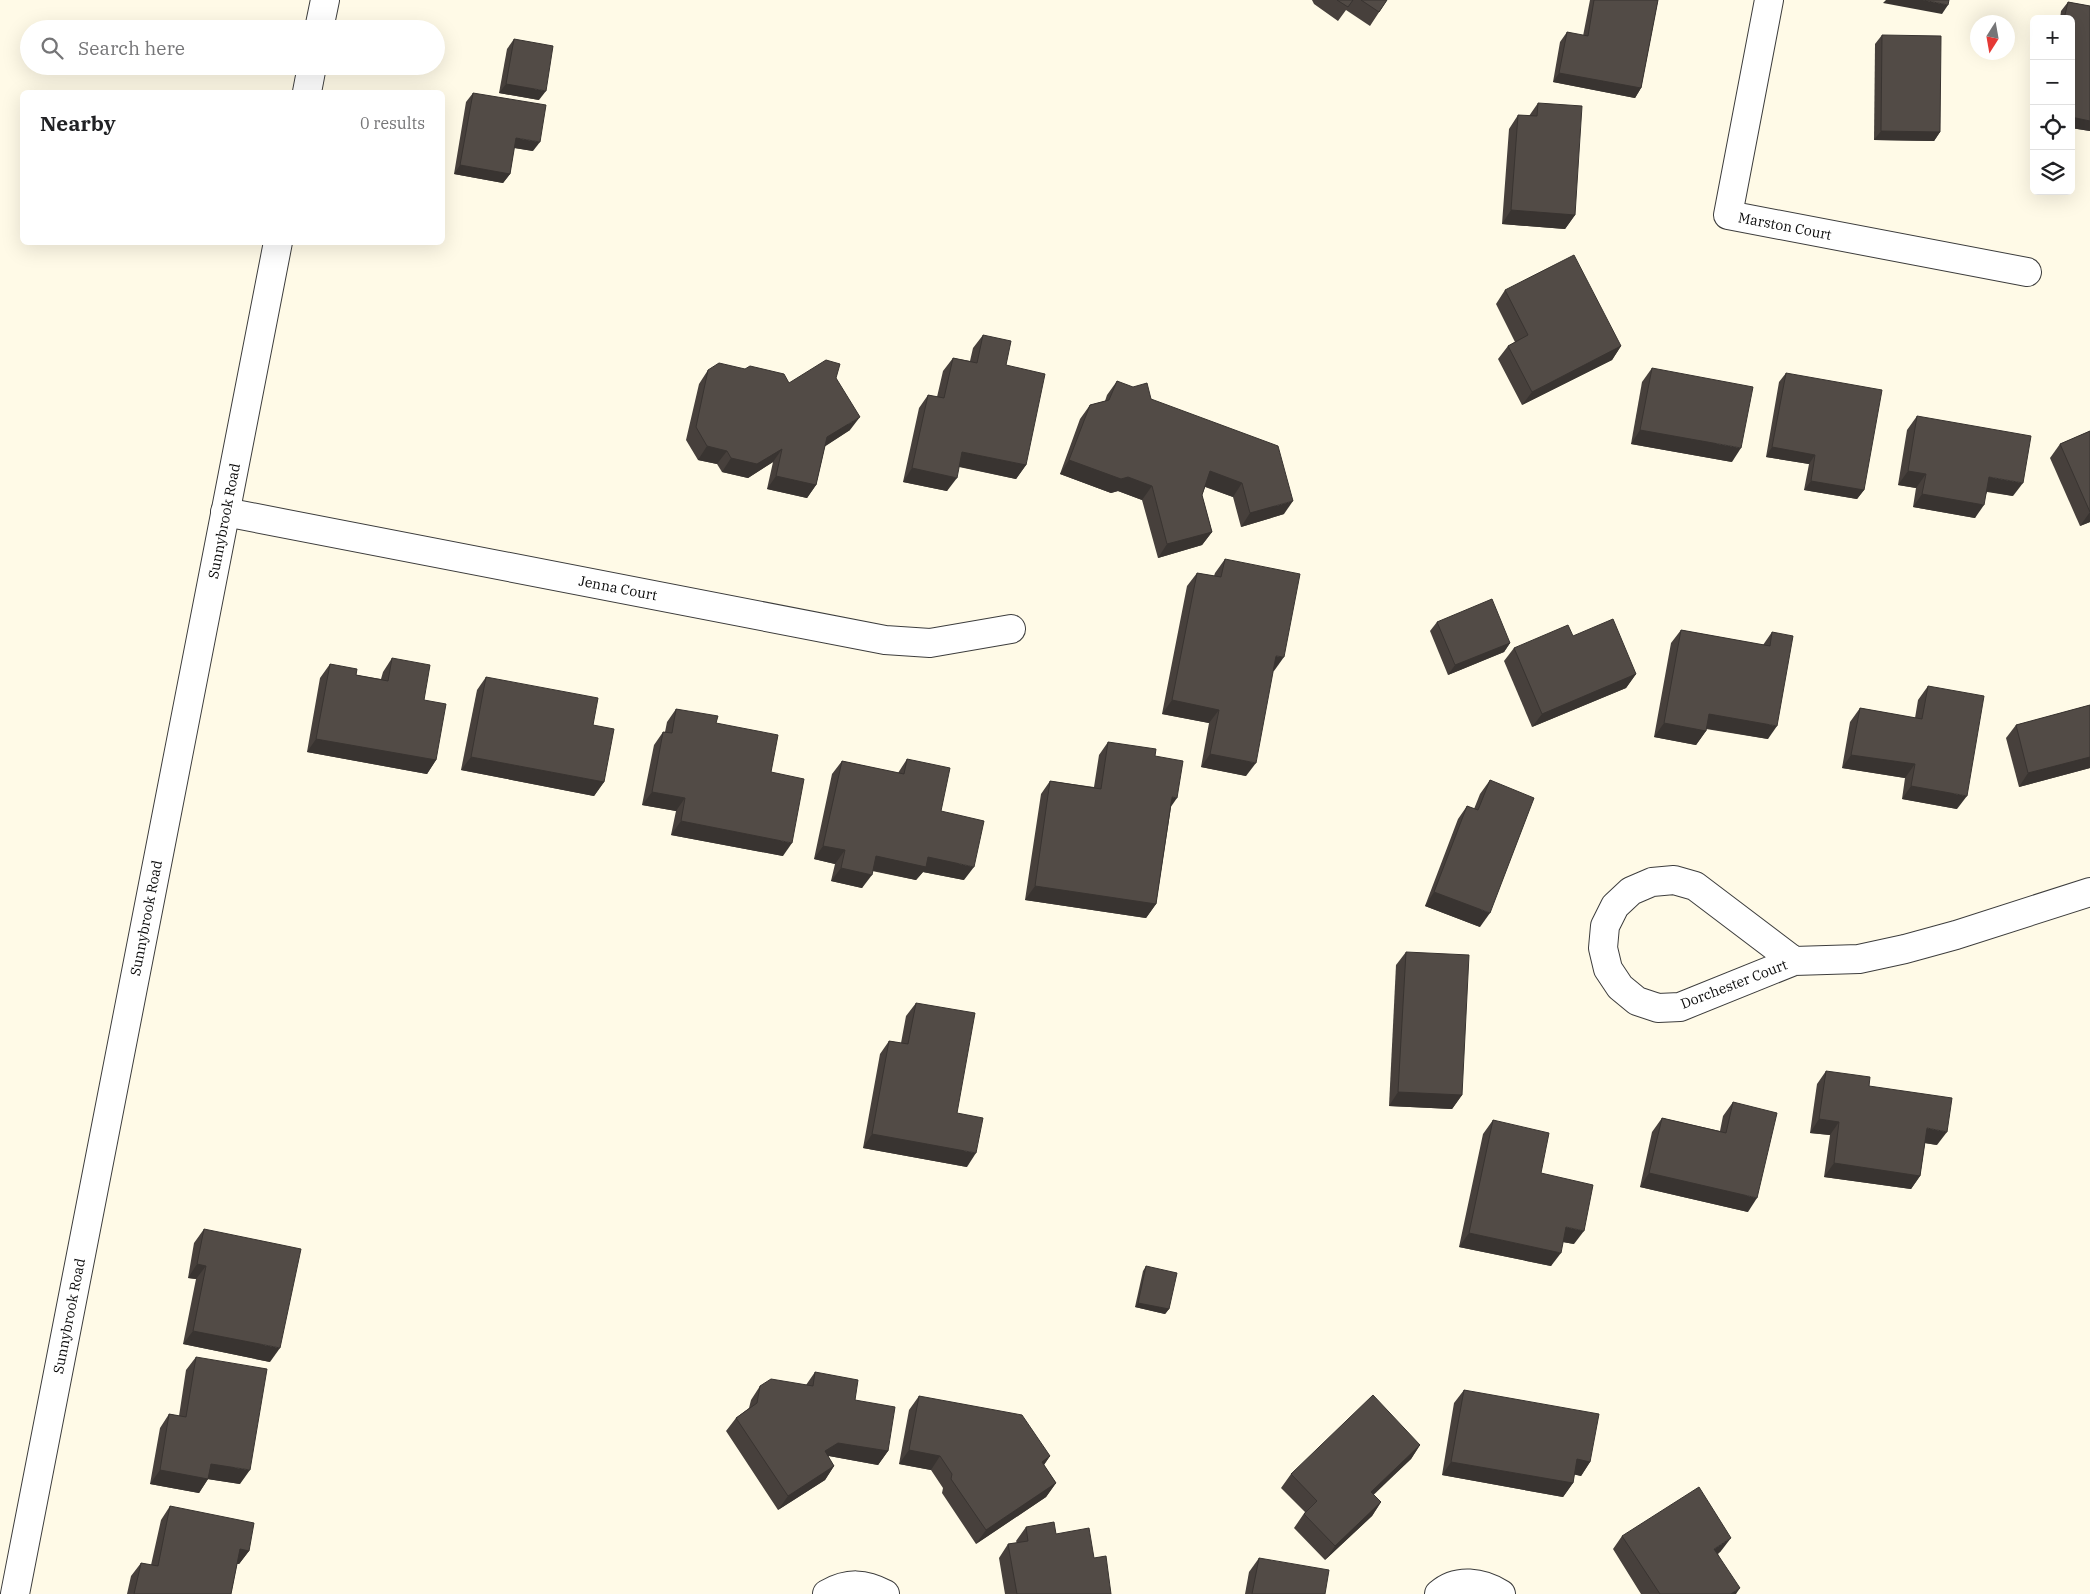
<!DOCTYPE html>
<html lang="en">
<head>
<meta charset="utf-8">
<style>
	:root { --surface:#fff; --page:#f6f6f6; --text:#202124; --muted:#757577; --line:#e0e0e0 }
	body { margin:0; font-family:"IBM Plex Serif",serif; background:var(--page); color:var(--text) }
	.controls { position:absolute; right:15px; top:15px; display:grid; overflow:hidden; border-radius:8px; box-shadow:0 5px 20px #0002 }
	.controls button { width:45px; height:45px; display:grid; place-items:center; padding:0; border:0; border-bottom:1px solid var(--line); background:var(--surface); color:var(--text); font:25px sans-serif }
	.compass { position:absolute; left:1970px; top:15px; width:45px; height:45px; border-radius:50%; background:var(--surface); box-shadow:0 5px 20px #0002; rotate:191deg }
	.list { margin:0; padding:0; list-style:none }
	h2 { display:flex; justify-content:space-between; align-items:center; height:65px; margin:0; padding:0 20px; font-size:21px }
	h2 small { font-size:16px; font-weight:400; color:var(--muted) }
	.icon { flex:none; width:28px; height:28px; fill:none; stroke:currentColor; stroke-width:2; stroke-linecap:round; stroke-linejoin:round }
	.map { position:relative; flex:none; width:2090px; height:1594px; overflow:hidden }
	.search { position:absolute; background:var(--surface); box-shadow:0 5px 20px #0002; left:20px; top:20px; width:425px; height:55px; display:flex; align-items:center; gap:12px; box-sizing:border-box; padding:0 18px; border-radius:28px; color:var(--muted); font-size:19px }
	.panel { position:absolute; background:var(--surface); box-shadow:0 5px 20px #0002; left:20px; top:90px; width:425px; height:155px; border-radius:8px }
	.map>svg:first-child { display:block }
</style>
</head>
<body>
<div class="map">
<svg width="2090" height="1594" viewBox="0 0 2090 1594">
	<rect width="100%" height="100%" fill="#fffae7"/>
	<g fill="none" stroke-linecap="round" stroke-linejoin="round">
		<defs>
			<g id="minor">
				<polyline points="1769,0 1728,215 2027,272"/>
				<polyline points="319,29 325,0"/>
				<polyline points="307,92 312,66"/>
				<polyline points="225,512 885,640 930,643 1011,629"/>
				<polyline points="1794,961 1695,886 1674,880 1652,882 1631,891 1615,906 1605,926 1603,948 1608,969 1620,987 1637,1001 1658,1008 1680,1007 1794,961 1859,959 1905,949 1956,935 2090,892"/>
				<polyline points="15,1594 278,242"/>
				<path d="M827,1594C848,1582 865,1583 885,1594"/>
				<path d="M1439,1594C1457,1578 1482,1582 1501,1594"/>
			</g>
		</defs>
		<use href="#minor" stroke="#3d3d3d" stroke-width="30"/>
		<use href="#minor" stroke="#fff" stroke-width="28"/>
	</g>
	<g fill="#47403c">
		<polygon points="1312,0 1387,0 1370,26 1346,10 1338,21 1314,4"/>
		<polygon points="1590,0 1658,0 1641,88 1635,98 1553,82 1560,42 1567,32 1583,36"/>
		<polygon points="2068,2 2090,6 2090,131 2071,128 2071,19 2060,19 2061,11"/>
		<polygon points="1882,35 1940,132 1934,141 1874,140 1875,44"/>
		<polygon points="514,39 539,100 499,93 507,49"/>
		<polygon points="473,93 533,151 514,148 510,174 503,183 454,174 466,102"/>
		<polygon points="1538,103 1575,215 1565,229 1502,224 1509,129 1518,115 1529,116"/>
		<polygon points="1505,290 1621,346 1612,360 1522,405 1498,359 1508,346 1515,342 1496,304"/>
		<polygon points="983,335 1006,365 1026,465 1016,479 959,467 947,491 903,482 919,408 928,395 937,397 943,371 953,358 970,361 973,348"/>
		<polygon points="1652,368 1732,462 1631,444 1642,382"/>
		<polygon points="708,370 789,383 836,378 850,430 825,446 816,485 807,498 767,489 773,462 748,478 722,472 717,464 698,460 686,440 699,384"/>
		<polygon points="1786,373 1864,490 1857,499 1804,490 1809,464 1766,457 1779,382"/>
		<polygon points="1117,381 1151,399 1284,514 1241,527 1233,497 1205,487 1202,495 1212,532 1202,545 1158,558 1142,500 1118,491 1111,493 1060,474 1080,419 1090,405 1105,401 1107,395"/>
		<polygon points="1917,416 2013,496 1987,492 1975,518 1913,507 1916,488 1898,485 1907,430"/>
		<polygon points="2090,431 2090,522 2080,526 2050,458 2060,444"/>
		<polygon points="1225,559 1274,671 1273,671 1246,776 1201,767 1209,723 1162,714 1187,586 1197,573 1214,576 1215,573"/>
		<polygon points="1437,622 1510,643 1504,652 1448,675 1430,631"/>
		<polygon points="1681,630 1763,645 1772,632 1768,739 1706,729 1706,731 1696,745 1654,737 1671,643"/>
		<polygon points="1573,636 1636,674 1626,688 1532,727 1504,661 1514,648"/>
		<polygon points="392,658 424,700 436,760 427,774 307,752 320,678 330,664 356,675 381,679 383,672"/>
		<polygon points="486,677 593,725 604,782 594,796 461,770 477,690"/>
		<polygon points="1928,686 1957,809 1902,799 1905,778 1842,768 1850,722 1860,708 1915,718 1918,700"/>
		<polygon points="2090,705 2090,768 2019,787 2006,738 2016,725"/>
		<polygon points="676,709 716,723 771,772 783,856 671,835 676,811 642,805 654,745 663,732 665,732 667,722"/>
		<polygon points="1108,742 1155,756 1171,807 1156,904 1146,918 1025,900 1041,794 1050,781 1094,787 1099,755"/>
		<polygon points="907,759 941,811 964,880 923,872 916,880 872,871 862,888 831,881 835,864 814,859 832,774 842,761 898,773"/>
		<polygon points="1490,780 1480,927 1425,906 1458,819 1467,806 1474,809 1480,794"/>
		<polygon points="1406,952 1462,1095 1452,1109 1389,1106 1396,965"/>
		<polygon points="916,1003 957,1113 967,1167 863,1148 880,1054 889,1041 901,1043 906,1016"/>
		<polygon points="1826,1071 1937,1145 1925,1143 1920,1176 1911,1189 1824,1177 1830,1135 1810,1133 1817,1084"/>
		<polygon points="1733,1102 1748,1212 1640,1187 1652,1132 1662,1118 1720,1131 1723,1116"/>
		<polygon points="1493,1120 1541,1173 1574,1244 1563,1242 1551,1266 1459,1247 1483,1134"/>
		<polygon points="204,1229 270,1362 183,1344 196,1279 188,1278 194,1243"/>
		<polygon points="1146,1266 1169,1309 1165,1314 1135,1307 1143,1271"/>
		<polygon points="196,1357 240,1484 208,1479 199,1493 150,1484 160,1428 169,1414 179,1416 186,1370"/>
		<polygon points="815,1372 855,1400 888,1451 878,1465 829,1456 828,1457 834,1466 825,1480 778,1510 726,1431 736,1418 749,1408 751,1400 760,1386 806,1385"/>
		<polygon points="1464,1390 1590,1462 1581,1476 1574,1474 1573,1483 1563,1497 1442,1475 1454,1403"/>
		<polygon points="919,1396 1050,1456 1044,1465 1056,1483 1046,1497 976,1544 942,1493 943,1488 931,1470 899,1464 909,1410"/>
		<polygon points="1420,1445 1411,1459 1373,1494 1381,1502 1372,1516 1325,1560 1294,1528 1305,1512 1281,1488 1291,1474"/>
		<polygon points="170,1506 249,1551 239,1564 237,1564 231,1594 127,1594 131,1576 141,1563 151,1565 161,1520"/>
		<polygon points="1026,1527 1056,1534 1094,1558 1111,1594 1005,1594 999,1558 1008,1544 1017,1543 1016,1541"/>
		<polygon points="1622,1536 1721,1551 1718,1554 1736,1594 1641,1594 1613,1549"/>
		<polygon points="1259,1558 1325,1594 1245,1594 1249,1572"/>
	</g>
	<g fill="#393431">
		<polygon points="1886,0 1923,0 1948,5 1942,14 1883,3"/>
		<polygon points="1559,73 1641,88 1635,98 1553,82"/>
		<polygon points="506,84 546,91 539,100 499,93"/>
		<polygon points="2071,117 2090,121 2090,131 2071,128"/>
		<polygon points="1881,131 1940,132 1934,141 1874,140"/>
		<polygon points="516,138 540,142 533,151 509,147"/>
		<polygon points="460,165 510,174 503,183 454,174"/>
		<polygon points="1511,210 1575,215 1565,229 1502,224"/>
		<polygon points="1621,346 1612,360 1522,405 1532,392"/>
		<polygon points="860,417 850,430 818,451 827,437"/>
		<polygon points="1640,430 1741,448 1732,462 1631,444"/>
		<polygon points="707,446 727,451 717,464 698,460"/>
		<polygon points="1772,447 1815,455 1809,464 1766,457"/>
		<polygon points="782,449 773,462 748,478 722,472 731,458"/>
		<polygon points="962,452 1026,465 1016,479 952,465"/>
		<polygon points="1069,460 1128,477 1152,486 1142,500 1118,491 1111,493 1060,474"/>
		<polygon points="912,468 957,478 947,491 903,482"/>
		<polygon points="1210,471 1242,483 1233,497 1201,485"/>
		<polygon points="1908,471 1926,474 1916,488 1898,485"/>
		<polygon points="776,476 816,485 807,498 767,489"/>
		<polygon points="1989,477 2023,483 2013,496 1980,490"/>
		<polygon points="1811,481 1864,490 1857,499 1804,490"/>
		<polygon points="1922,494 1984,505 1975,518 1913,507"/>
		<polygon points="1293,501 1284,514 1241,527 1250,513"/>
		<polygon points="2090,512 2090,522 2080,526"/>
		<polygon points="1212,532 1202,545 1158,558 1167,544"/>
		<polygon points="1510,643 1504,652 1448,675 1455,665"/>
		<polygon points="1276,656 1284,657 1274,671 1267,669"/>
		<polygon points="1636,674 1626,688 1532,727 1542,714"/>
		<polygon points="1172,700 1219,710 1209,723 1162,714"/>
		<polygon points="1709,714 1777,726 1768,739 1699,727"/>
		<polygon points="1664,723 1706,731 1696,745 1654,737"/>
		<polygon points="316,739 436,760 427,774 307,752"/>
		<polygon points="1210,754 1256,763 1246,776 1201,767"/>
		<polygon points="1851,755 1915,764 1905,778 1842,768"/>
		<polygon points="471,757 604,782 594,796 461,770"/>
		<polygon points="2090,757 2090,768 2019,787 2028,773"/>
		<polygon points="1911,786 1967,796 1957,809 1902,799"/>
		<polygon points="652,792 685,798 676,811 642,805"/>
		<polygon points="1172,797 1177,798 1168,811"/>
		<polygon points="681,821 792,843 783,856 671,835"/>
		<polygon points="823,846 845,850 835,864 814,859"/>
		<polygon points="876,856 928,857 974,867 964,880 923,872 916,880 866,869"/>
		<polygon points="841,868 872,875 862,888 831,881"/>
		<polygon points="1035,886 1156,904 1146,918 1025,900"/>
		<polygon points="1434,892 1490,913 1480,927 1425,906"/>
		<polygon points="1398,1092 1462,1095 1452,1109 1389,1106"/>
		<polygon points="1819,1119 1839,1122 1830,1135 1810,1133"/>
		<polygon points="1927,1128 1947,1132 1937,1145 1918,1142"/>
		<polygon points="872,1134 976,1153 967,1167 863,1148"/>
		<polygon points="1834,1163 1920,1176 1911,1189 1824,1177"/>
		<polygon points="1649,1173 1757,1198 1748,1212 1640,1187"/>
		<polygon points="1566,1227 1584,1231 1574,1244 1557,1241"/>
		<polygon points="1469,1233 1561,1253 1551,1266 1459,1247"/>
		<polygon points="197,1264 206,1266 196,1279 188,1278"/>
		<polygon points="1138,1303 1169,1309 1165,1314 1135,1307"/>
		<polygon points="193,1331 280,1348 270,1362 183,1344"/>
		<polygon points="838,1443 888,1451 878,1465 829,1456 815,1465 825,1451"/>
		<polygon points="1420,1445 1411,1459 1362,1506 1371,1492"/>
		<polygon points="909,1450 940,1456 931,1470 899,1464"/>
		<polygon points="1050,1456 1040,1470 1042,1462"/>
		<polygon points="1577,1459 1590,1462 1581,1476 1567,1473"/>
		<polygon points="1451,1462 1573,1483 1563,1497 1442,1475"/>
		<polygon points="211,1464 250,1470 240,1484 207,1479 208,1479 199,1493 150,1484 160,1470"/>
		<polygon points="834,1466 825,1480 778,1510 788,1496"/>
		<polygon points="1056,1483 1046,1497 976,1544 986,1530"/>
		<polygon points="1381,1502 1372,1516 1325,1560 1335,1546"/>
		<polygon points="1731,1538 1721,1551 1705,1562 1714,1549"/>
		<polygon points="240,1549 249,1551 239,1564 231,1563"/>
		<polygon points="1740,1588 1736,1594 1731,1594"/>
	</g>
	<g fill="#524b46" stroke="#393431">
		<polygon points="1337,0 1353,0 1348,7"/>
		<polygon points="1361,0 1387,0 1379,12"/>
		<polygon points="1594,0 1658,0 1641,88 1559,73 1567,32 1588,36"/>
		<polygon points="1923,0 1949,0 1948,5"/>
		<polygon points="2068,2 2090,6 2090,121 2071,117 2071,19 2064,19"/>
		<polygon points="1882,35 1941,36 1940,132 1881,131"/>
		<polygon points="514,39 553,46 546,91 506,84"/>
		<polygon points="473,93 546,105 540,142 516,138 510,174 460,165"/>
		<polygon points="1538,103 1582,106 1575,215 1511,210 1518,115 1537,116"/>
		<polygon points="1574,255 1621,346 1532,392 1508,346 1528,335 1505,290"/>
		<polygon points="983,335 1011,341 1006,365 1045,374 1026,465 962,452 957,478 912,468 928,395 944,398 953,358 977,363"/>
		<polygon points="826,360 840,364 836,378 860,417 827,437 816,485 776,476 782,449 757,464 731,458 727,451 707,446 696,427 708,370 719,363 745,369 750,366 784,374 789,383"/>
		<polygon points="1652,368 1753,387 1741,448 1640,430"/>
		<polygon points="1786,373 1882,390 1864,490 1811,481 1815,455 1772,447"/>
		<polygon points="1117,381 1133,387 1147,383 1151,399 1278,446 1293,501 1250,513 1242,483 1210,471 1202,495 1212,532 1167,544 1152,486 1128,477 1121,479 1069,460 1090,405 1109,400"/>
		<polygon points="1917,416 2031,436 2023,483 1989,477 1984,505 1922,494 1926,474 1908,471"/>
		<polygon points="2090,431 2090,512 2060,444"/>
		<polygon points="1225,559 1300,574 1284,657 1276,656 1256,763 1210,754 1219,710 1172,700 1197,573 1221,577"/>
		<polygon points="1492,599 1510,643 1455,665 1437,622"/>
		<polygon points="1613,619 1636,674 1542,714 1514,648 1568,625 1573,636"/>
		<polygon points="1681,630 1770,646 1772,632 1793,636 1777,726 1709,714 1706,731 1664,723"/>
		<polygon points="392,658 430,665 424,700 446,704 436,760 316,739 330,664 357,669 356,675 388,681"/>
		<polygon points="486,677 598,698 593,725 614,729 604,782 471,757"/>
		<polygon points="1928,686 1984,696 1967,796 1911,786 1915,764 1851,755 1860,708 1922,719"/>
		<polygon points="2090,705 2090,757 2028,773 2016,725"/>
		<polygon points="676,709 718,716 716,723 778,735 771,772 804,779 792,843 681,821 685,798 652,792 663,732 672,733"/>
		<polygon points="1108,742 1156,749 1155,756 1183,761 1177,798 1172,797 1156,904 1035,886 1050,781 1101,789"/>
		<polygon points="907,759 950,768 941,811 984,821 974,867 928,857 926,867 876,856 872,875 841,868 845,850 823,846 842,761 904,774"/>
		<polygon points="1490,780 1534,798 1490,913 1434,892 1467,806 1478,810"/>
		<polygon points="1406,952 1469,955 1462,1095 1398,1092"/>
		<polygon points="916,1003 975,1013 957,1113 983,1118 976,1153 872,1134 889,1041 908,1044"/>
		<polygon points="1826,1071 1870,1077 1869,1086 1952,1098 1947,1132 1927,1128 1920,1176 1834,1163 1839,1122 1819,1119"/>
		<polygon points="1733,1102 1777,1113 1757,1198 1649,1173 1662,1118 1726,1133"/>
		<polygon points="1493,1120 1549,1133 1541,1173 1593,1185 1584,1231 1566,1227 1561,1253 1469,1233"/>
		<polygon points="204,1229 301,1249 280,1348 193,1331 206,1266 197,1264"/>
		<polygon points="1146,1266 1177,1273 1169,1309 1138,1303"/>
		<polygon points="196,1357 267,1369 250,1470 211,1464 208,1479 160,1470 169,1414 186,1417"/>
		<polygon points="815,1372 858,1380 855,1400 895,1407 888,1451 838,1443 825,1451 834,1466 788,1496 736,1418 757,1403 760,1386 771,1379 813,1386"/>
		<polygon points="1464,1390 1599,1414 1590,1462 1577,1459 1573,1483 1451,1462"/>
		<polygon points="1373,1395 1420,1445 1371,1492 1381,1502 1335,1546 1304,1514 1317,1501 1291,1474"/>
		<polygon points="919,1396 1022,1415 1050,1456 1042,1462 1056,1483 986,1530 951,1479 952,1474 940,1456 909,1450"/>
		<polygon points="1699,1487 1731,1538 1714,1549 1740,1588 1731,1594 1660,1594 1622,1536"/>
		<polygon points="170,1506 254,1523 249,1551 240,1549 231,1594 134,1594 141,1563 158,1566"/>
		<polygon points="1054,1522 1056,1534 1089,1528 1094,1558 1106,1556 1111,1594 1017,1594 1008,1544 1028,1541 1026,1527"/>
		<polygon points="1259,1558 1329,1570 1325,1594 1252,1594"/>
	</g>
	<g text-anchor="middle" stroke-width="5" stroke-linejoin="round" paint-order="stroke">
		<g font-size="14" fill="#0a0a0a" stroke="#fff">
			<text transform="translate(1785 226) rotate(11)" y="5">Marston Court</text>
			<text transform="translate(224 521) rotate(-79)" y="5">Sunnybrook Road</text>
			<text transform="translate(618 588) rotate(11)" y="5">Jenna Court</text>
			<text transform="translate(146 918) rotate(-79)" y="5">Sunnybrook Road</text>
			<text transform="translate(1734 984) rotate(-21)" y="5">Dorchester Court</text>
			<text transform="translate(69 1316) rotate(-79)" y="5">Sunnybrook Road</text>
		</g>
	</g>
</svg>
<div class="controls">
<button>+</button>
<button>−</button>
<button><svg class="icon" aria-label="locate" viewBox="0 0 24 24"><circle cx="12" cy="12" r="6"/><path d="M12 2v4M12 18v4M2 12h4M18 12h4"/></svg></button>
<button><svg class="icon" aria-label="layers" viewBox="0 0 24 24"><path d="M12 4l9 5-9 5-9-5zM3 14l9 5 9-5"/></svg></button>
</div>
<svg class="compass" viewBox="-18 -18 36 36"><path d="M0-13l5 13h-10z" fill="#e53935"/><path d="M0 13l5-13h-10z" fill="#757577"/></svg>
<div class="search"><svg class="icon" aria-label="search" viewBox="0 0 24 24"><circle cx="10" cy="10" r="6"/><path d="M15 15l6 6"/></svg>Search here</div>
<section class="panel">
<h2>Nearby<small>0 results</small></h2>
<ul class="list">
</ul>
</section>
</div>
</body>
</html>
